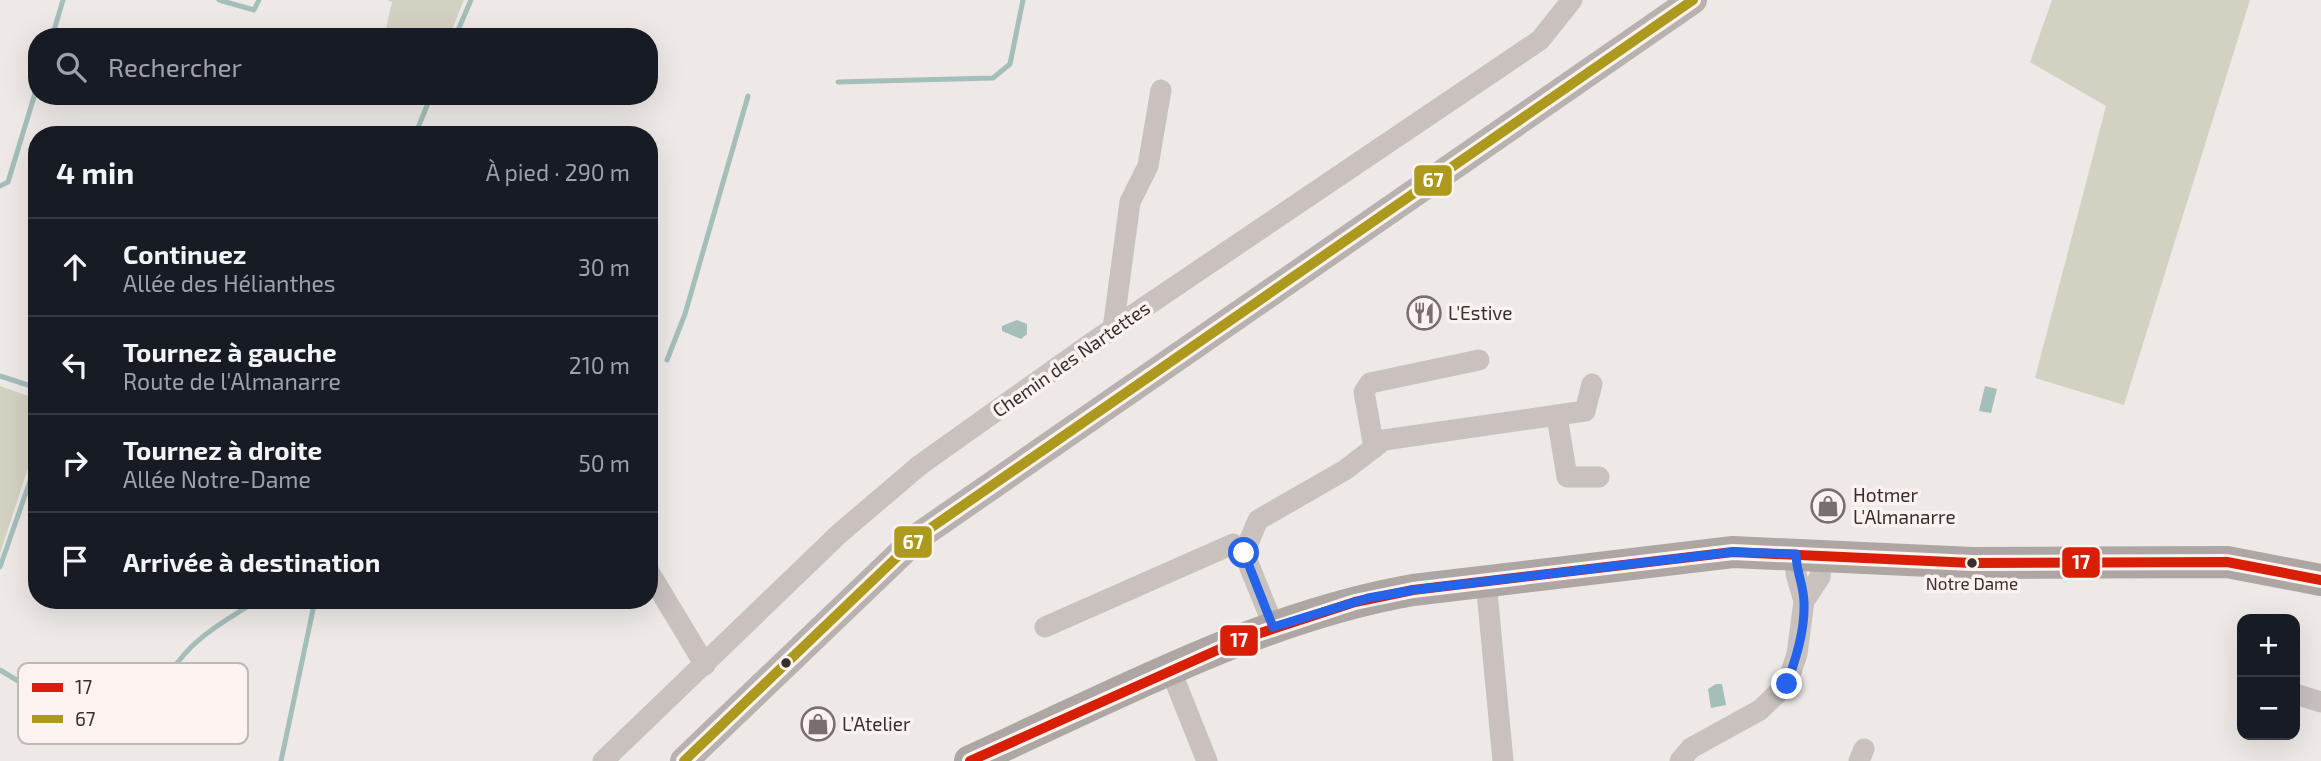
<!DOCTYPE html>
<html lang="fr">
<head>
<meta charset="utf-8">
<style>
	:root { --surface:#171b24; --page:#20242c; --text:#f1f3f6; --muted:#9ea1a6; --line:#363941 }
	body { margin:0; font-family:"Exo 2",sans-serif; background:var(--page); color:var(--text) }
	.controls { position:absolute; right:21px; bottom:21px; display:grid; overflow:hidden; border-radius:14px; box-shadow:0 7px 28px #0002 }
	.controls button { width:63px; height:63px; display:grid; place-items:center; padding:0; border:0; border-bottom:2px solid var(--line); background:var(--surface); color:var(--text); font:35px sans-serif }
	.stop { position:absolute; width:21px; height:21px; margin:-16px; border:5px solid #2563eb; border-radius:50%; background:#fff }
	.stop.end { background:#2563eb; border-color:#fff; box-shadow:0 2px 7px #0008 }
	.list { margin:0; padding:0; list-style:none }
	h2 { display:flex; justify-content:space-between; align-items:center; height:91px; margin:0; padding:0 28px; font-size:30px }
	h2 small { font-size:23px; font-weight:400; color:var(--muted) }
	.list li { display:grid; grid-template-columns:46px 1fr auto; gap:21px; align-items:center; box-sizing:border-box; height:98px; padding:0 28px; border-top:2px solid var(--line) }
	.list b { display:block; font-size:26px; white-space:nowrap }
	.list p { margin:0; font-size:23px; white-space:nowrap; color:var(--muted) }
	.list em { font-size:23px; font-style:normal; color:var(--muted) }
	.icon { flex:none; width:38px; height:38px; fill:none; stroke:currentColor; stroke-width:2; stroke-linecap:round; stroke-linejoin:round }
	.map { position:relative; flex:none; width:2321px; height:761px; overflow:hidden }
	.search { position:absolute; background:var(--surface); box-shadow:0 7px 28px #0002; left:28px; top:28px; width:630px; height:77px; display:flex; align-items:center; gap:18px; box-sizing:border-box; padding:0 24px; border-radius:28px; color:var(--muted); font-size:26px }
	.panel { position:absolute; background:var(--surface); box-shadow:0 7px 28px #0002; left:28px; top:126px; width:630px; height:483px; border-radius:28px }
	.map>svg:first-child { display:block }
</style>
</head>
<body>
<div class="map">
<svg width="2321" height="761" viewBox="0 0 2321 761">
	<rect width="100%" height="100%" fill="#eee9e6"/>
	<g fill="#d3d2c2">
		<polygon points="387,0 464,0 449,37 384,37 392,2"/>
		<polygon points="2052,0 2250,0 2124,405 2035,378 2106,106 2030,62"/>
		<polygon points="0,386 37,399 37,440 0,554"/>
	</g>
	<g fill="#a4beb9">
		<polygon points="1017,320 1027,324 1027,334 1021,339 1002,331 1002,326"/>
		<polygon points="1985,386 1997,389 1991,413 1979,411"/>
		<polygon points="1716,684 1722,684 1726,705 1711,708 1708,689"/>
	</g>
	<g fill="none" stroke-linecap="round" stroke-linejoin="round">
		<g stroke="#a4beb9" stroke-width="5">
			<polyline points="219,0 254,10 259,0"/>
			<polyline points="52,37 63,0"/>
			<polyline points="455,37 471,0"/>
			<polyline points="838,82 993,78 1010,64 1023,0"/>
			<polyline points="415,135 431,96"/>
			<polyline points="0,186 8,182 37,87"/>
			<polyline points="667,360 685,314 748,96"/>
			<polyline points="0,376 37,388"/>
			<polyline points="0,567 37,461"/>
			<polyline points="0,670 99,730 139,728"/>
			<path d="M170,674C190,639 225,621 258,600"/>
			<polyline points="281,761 315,600"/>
		</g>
		<g stroke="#c8c1be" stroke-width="21">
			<polyline points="1113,329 1130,202 1148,166 1161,90"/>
			<polyline points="1557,416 1567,477 1599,477"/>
			<polyline points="1374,448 1364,392 1370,383 1479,360"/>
			<polyline points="1244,553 1258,520 1345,470 1384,440 1585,411 1592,384"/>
			<polyline points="649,572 705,665"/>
			<polyline points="1486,581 1503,761"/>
			<polyline points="1804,601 1820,577 1822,555"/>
			<polyline points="1045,627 1233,544 1244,553 1274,627"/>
			<polyline points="1171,671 1207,761"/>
			<polyline points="2295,694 2321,702"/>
			<polyline points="603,761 840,533 920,465 1090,344 1540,40 1572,0"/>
			<polyline points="1680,761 1691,748 1760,710 1787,684 1797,654 1804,601 1796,574 1796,554"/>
			<polyline points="1859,761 1864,749"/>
		</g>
		<polyline stroke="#b8b1af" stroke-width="28" points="684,761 919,536 1693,0"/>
		<path stroke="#ada6a3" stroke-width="32" d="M970,761C1113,697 1258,617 1413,590L1733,552L1972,563L2227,562L2321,580"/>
		<defs>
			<polyline id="bus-1" points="970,761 1242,639 1355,602 1413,590 1733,552 1972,563 2227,562 2321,580"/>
			<polyline id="bus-2" points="684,761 919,536 1693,0"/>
		</defs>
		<use href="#bus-1" stroke="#faf3ef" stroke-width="16"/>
		<use href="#bus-2" stroke="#faf3ef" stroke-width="16"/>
		<use href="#bus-1" stroke="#d81e04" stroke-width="10"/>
		<use href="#bus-2" stroke="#ae991f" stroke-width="10"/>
	</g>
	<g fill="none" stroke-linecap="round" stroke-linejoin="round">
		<path stroke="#2563eb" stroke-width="9" d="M1244,553L1273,627L1368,598L1413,590L1733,552L1796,554C1796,571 1804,586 1804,603C1805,630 1796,658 1787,684"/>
	</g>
	<defs>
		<symbol id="restaurant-ring" viewBox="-11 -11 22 22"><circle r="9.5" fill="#faf3ef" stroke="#786f6e" stroke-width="1.5"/><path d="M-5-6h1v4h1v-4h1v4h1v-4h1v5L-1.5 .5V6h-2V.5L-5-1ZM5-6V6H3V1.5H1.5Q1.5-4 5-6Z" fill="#786f6e"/></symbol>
		<symbol id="shop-ring" viewBox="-11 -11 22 22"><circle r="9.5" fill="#faf3ef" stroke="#786f6e" stroke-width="1.5"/><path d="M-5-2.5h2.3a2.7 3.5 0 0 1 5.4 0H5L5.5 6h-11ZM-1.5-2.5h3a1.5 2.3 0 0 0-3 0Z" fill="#786f6e"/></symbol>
	</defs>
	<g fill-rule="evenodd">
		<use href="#restaurant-ring" x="1405" y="294" width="38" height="38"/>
		<use href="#shop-ring" x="1809" y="487" width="38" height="38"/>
		<use href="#shop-ring" x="799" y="705" width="38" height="38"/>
	</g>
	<g fill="#392e2d" stroke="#faf3ef" stroke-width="2.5">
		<circle cx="1972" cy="563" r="6"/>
		<circle cx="786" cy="663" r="6"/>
	</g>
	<g text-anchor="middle" stroke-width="7" stroke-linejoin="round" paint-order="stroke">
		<g font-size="17" fill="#392e2d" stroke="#faf3ef">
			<text x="1972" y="590">Notre Dame</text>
		</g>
		<g font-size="19" fill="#392e2d" stroke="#faf3ef" text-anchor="start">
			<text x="1448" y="320">L'Estive</text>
			<text x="1853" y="502">Hotmer<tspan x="1853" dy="22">L'Almanarre</tspan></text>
			<text x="842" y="731">L’Atelier</text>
		</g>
		<g font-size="19" fill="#392e2d" stroke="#faf3ef">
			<text transform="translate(1071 359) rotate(-35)" y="7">Chemin des Nartettes</text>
		</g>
	</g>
	<rect x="18" y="663" width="230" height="81" rx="10" fill="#faf3ef" stroke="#c0b8b5" stroke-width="2"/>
	<rect x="32" y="683" width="31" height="9" fill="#d81e04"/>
	<rect x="32" y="715" width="31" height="8" fill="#ae991f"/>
	<g font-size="19" fill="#392e2d">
		<text x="75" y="694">17</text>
		<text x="75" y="726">67</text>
	</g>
	<g stroke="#faf3ef" stroke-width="2.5">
		<rect x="1413" y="164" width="40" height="33" rx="7" fill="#ae991f"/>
		<rect x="893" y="525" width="40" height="34" rx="7" fill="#ae991f"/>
		<rect x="2061" y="546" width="40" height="33" rx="7" fill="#d81e04"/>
		<rect x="1219" y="624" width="40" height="33" rx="7" fill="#d81e04"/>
	</g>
	<g font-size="19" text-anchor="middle" font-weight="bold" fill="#fff">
		<text x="1433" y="187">67</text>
		<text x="913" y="549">67</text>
		<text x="2081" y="569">17</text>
		<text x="1239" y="647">17</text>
	</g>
</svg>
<div class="controls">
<button>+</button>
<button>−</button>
</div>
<div class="stop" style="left:1244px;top:553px"></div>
<div class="stop end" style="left:1787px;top:684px"></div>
<div class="search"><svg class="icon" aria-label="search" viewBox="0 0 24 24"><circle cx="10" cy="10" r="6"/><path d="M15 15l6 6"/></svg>Rechercher</div>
<section class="panel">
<h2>4 min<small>À pied · 290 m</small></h2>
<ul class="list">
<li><svg class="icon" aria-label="ahead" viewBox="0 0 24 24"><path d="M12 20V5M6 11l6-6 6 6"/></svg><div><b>Continuez</b><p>Allée des Hélianthes</p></div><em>30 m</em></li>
<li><svg class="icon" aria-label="left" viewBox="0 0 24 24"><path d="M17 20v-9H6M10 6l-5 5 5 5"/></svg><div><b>Tournez à gauche</b><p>Route de l'Almanarre</p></div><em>210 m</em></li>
<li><svg class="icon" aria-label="right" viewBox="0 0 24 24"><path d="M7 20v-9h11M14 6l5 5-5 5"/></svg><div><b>Tournez à droite</b><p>Allée Notre-Dame</p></div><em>50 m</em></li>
<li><svg class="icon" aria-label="arrive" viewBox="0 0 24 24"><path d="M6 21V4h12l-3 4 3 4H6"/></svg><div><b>Arrivée à destination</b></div></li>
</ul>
</section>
</div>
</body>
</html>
